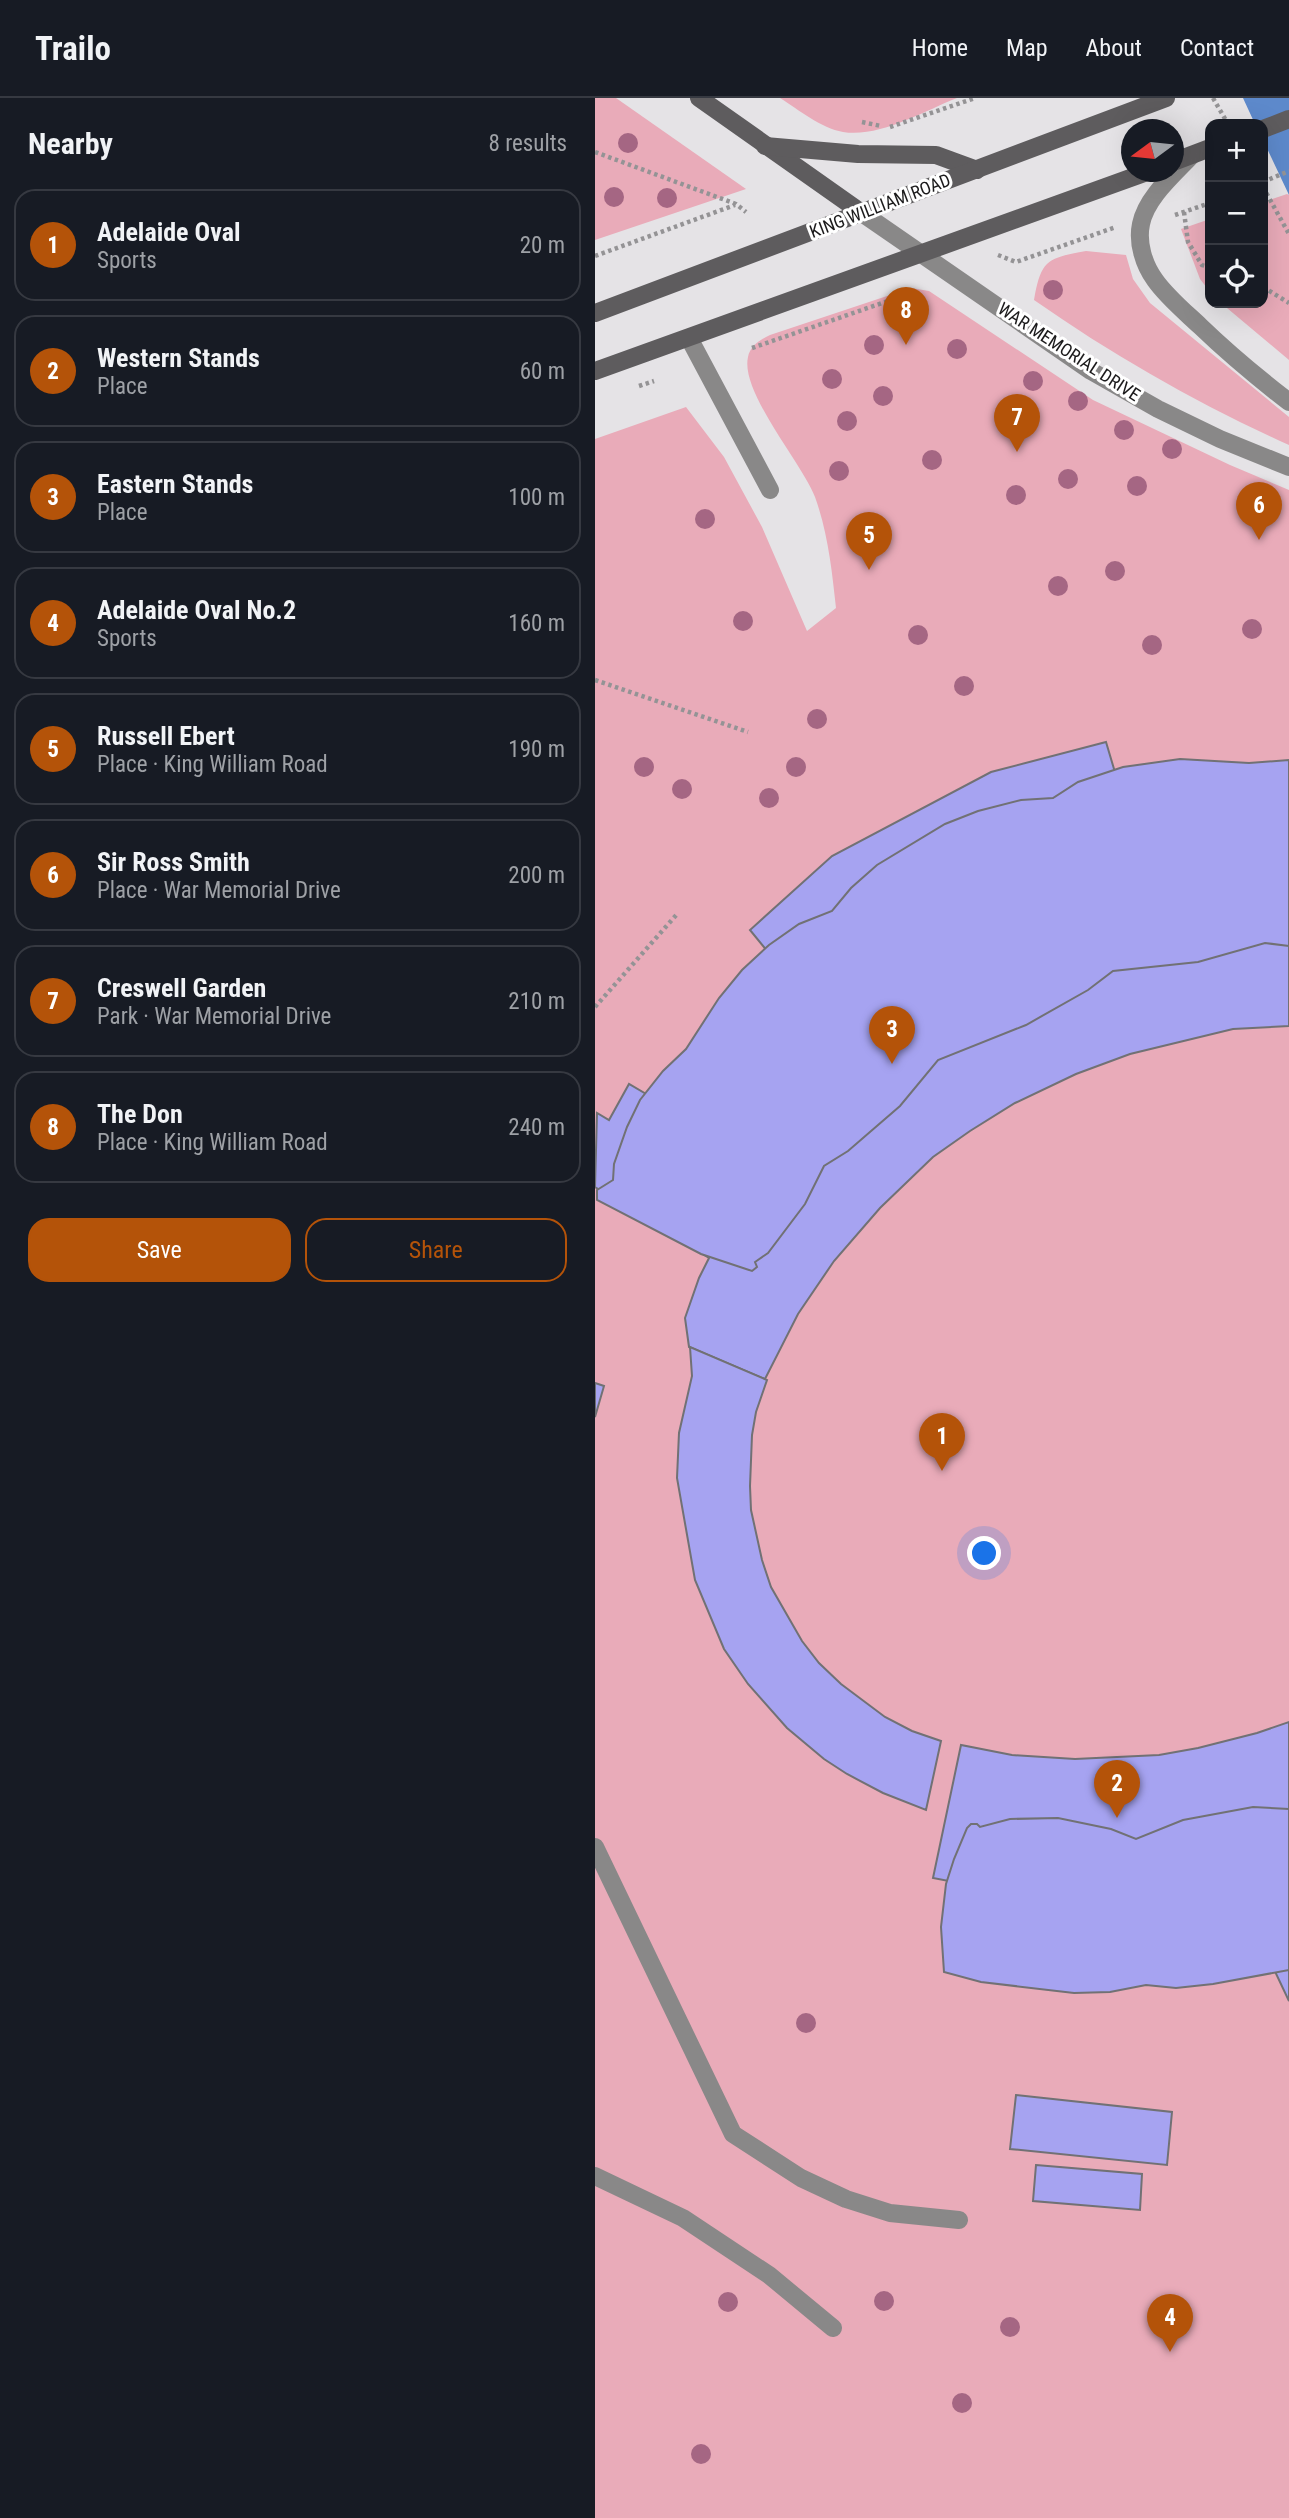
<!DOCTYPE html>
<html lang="en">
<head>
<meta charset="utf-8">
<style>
	:root { --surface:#171b24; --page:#242831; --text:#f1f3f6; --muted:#9ea1a6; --line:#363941; --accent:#b45309 }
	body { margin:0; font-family:"Roboto Condensed",sans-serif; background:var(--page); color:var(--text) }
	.controls { position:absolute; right:21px; top:21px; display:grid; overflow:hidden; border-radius:14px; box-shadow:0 7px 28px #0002 }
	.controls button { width:63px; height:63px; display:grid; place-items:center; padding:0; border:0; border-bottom:2px solid var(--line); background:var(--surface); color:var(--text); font:35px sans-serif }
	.compass { position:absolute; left:526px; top:21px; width:63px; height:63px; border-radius:50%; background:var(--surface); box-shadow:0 7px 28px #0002; rotate:255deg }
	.you { position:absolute; left:390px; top:1456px; width:24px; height:24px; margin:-18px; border:5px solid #fff; border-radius:50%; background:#1a73e8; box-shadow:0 0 0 10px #1a73e833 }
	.badge { display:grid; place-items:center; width:46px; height:46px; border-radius:50%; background:var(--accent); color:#fff; font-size:23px; font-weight:700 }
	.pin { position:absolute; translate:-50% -58px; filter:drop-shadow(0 2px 4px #0008) }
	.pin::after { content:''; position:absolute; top:37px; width:24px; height:21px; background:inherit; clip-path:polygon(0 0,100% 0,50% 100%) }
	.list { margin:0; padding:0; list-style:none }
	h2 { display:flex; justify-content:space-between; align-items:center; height:91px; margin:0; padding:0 28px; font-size:30px }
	h2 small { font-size:23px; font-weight:400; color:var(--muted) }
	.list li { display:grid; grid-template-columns:46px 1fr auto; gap:21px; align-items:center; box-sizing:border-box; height:112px; margin:0 14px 14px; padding:0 14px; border:2px solid var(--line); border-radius:21px }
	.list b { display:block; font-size:26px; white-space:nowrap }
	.list p { margin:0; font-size:23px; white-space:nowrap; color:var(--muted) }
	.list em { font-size:23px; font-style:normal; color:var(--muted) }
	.actions { display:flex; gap:14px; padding:21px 28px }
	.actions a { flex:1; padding:16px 0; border:2px solid var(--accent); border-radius:21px; text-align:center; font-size:24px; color:var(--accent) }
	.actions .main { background:var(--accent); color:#fff }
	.icon { flex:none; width:38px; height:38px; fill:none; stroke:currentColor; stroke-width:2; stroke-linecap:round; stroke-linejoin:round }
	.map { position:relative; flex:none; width:694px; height:2420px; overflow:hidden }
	header { display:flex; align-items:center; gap:42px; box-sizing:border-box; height:98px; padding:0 35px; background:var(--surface); border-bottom:2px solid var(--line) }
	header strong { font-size:33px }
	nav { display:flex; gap:38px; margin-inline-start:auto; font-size:24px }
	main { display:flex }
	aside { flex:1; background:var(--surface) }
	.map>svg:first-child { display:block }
</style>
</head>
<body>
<header>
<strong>Trailo</strong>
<nav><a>Home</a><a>Map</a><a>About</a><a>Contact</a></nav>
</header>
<main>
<aside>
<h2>Nearby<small>8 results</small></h2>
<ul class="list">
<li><span class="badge">1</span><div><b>Adelaide Oval</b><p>Sports</p></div><em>20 m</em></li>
<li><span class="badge">2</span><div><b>Western Stands</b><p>Place</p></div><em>60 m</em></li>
<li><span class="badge">3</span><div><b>Eastern Stands</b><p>Place</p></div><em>100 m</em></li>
<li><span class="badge">4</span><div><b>Adelaide Oval No.2</b><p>Sports</p></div><em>160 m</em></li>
<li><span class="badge">5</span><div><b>Russell Ebert</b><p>Place · King William Road</p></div><em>190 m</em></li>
<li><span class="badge">6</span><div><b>Sir Ross Smith</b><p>Place · War Memorial Drive</p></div><em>200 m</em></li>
<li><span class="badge">7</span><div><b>Creswell Garden</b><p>Park · War Memorial Drive</p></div><em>210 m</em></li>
<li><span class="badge">8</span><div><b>The Don</b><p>Place · King William Road</p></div><em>240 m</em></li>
</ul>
<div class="actions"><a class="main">Save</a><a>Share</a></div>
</aside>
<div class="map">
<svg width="694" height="2420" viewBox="0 0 694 2420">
	<rect width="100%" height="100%" fill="#e5e3e6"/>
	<g fill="#e9abb9">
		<polygon points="0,0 21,0 151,91 0,142"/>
		<path d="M185,0H362C329,13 284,40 248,34C226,30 204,12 185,0Z"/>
		<polygon points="692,96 694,97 694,262 626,205 668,205 668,104"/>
		<polygon points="615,121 615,194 605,181 586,131"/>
		<path d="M491,153L531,157L538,181L555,205L694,319V347C605,307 519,258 439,202C446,162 452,160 491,153Z"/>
		<path d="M316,190L334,193L498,302L635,367L694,392V2420H0V341L91,309L129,359L167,429L212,533L241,510C237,473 233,435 220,399C207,365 145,294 153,259C155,248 166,241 175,237Z"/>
	</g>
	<polygon fill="#5d89cb" points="648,0 694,0 694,97 668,42 668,26 660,26"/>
	<g fill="#a6a3f1" stroke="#717174" stroke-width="2">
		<polygon points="511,644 522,681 694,664 694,928 638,931 535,956 481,976 420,1005 375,1033 338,1059 285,1110 239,1163 203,1216 170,1281 94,1249 90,1220 104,1180 114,1160 0,1089 2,1015 14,1022 34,986 58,1000 173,854 155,832 237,758 396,674"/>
		<polygon points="585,661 654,665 694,662 694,848 670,845 603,864 518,873 493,892 431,927 343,962 305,1008 253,1053 229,1068 210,1106 173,1155 160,1164 162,1169 157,1173 106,1156 2,1102 2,1092 18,1082 19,1066 32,1029 45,1002 68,973 91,951 124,900 147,872 174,847 204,826 237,813 256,790 282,767 350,726 383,713 426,702 458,700 483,684 528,669"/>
		<polygon points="95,1249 172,1282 161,1314 157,1337 155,1388 156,1412 167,1462 176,1489 207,1543 224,1565 246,1586 290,1619 317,1633 346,1643 331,1712 288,1695 252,1676 229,1661 192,1630 153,1586 129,1551 100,1482 82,1380 84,1335 97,1278"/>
		<polygon points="0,1285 9,1288 0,1319"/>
		<polygon points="694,1624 694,1903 658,1827 535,1868 431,1869 368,1858 380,1788 338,1780 366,1647 417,1657 480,1661 564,1657 603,1650 662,1635"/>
		<polygon points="658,1709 694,1711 694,1872 618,1886 581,1890 551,1887 515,1894 479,1895 386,1884 349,1874 346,1829 351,1786 359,1761 372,1730 376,1726 382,1726 385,1729 415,1721 463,1720 516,1731 541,1741 588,1722"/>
		<polygon points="421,1997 577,2014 572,2067 415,2051"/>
		<polygon points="441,2067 547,2076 545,2112 438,2103"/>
	</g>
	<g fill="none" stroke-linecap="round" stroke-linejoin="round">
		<g stroke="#949395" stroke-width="4.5" stroke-dasharray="3.5 3.5" stroke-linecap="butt">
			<polyline points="618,0 633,26"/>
			<polyline points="267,24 286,28"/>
			<polyline points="295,29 380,0"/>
			<polyline points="0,54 141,106 151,114"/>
			<polyline points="668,84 694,73"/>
			<polyline points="668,89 694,136"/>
			<polyline points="589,114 593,144 607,167 615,169"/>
			<polyline points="580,117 615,105"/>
			<polyline points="403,157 421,164 521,129"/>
			<polyline points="0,158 140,107"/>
			<polyline points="668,189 694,205"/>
			<polyline points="157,250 293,203"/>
			<polyline points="44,288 59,283"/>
			<polyline points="0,582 153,634"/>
			<polyline points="0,909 83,815"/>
		</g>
		<g stroke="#898888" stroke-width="18">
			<polyline points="94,240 175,392"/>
			<polyline points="0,1749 138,2036 206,2080 251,2101 295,2115 364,2122"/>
			<polyline points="0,2078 88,2120 174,2177 238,2230"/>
		</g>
		<g stroke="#898888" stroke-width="18">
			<path d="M596,58C578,77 551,100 546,126C542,145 549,167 560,182C572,199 589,213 605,228C633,255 663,280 694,304"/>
			<polyline points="267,115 496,273 563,311 625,341 694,369"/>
		</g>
		<g stroke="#5e5c5e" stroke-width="18">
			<polyline points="104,0 267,115"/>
			<polyline points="668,31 694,21"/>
			<polyline points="170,48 263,56 341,57 382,72"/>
			<polyline points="578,64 615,50"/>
			<polyline points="0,215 571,0"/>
			<polyline points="0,273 552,74"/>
		</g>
	</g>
	<g fill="#a56683">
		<circle cx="33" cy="45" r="10"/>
		<circle cx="19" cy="99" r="10"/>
		<circle cx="72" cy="100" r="10"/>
		<circle cx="458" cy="192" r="10"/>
		<circle cx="279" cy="247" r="10"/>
		<circle cx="362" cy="251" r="10"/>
		<circle cx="237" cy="281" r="10"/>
		<circle cx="438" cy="283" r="10"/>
		<circle cx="288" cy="298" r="10"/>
		<circle cx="483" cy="303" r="10"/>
		<circle cx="252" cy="323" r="10"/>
		<circle cx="529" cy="332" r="10"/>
		<circle cx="577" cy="351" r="10"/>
		<circle cx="337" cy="362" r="10"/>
		<circle cx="244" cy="373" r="10"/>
		<circle cx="473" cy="381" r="10"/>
		<circle cx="542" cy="388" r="10"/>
		<circle cx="421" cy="397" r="10"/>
		<circle cx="110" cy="421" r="10"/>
		<circle cx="520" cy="473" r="10"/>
		<circle cx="463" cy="488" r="10"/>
		<circle cx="148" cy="523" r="10"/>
		<circle cx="657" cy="531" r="10"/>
		<circle cx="323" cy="537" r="10"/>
		<circle cx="557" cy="547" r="10"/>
		<circle cx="369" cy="588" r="10"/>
		<circle cx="222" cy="621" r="10"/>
		<circle cx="49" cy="669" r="10"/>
		<circle cx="201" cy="669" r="10"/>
		<circle cx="87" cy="691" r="10"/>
		<circle cx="174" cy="700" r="10"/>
		<circle cx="211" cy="1925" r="10"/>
		<circle cx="289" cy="2203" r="10"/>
		<circle cx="133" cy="2204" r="10"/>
		<circle cx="415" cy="2229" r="10"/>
		<circle cx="367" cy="2305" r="10"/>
		<circle cx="106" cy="2356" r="10"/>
	</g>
	<g text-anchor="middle" stroke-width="6" stroke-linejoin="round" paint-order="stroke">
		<g font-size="18" fill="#1b1a1b" stroke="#fff">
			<text transform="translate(285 108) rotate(-21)" y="6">KING WILLIAM ROAD</text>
			<text transform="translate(474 254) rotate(33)" y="6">WAR MEMORIAL DRIVE</text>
		</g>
	</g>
</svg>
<div class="controls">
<button>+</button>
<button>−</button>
<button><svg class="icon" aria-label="locate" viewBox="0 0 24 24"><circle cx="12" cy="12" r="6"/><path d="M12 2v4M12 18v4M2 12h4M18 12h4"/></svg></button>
</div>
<svg class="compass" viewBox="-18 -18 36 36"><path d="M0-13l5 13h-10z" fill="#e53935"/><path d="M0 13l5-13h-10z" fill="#9ea1a6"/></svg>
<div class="you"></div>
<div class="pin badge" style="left:347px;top:1373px">1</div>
<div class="pin badge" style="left:522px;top:1720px">2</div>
<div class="pin badge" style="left:297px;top:966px">3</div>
<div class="pin badge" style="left:575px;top:2254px">4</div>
<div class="pin badge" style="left:274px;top:472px">5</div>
<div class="pin badge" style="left:664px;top:442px">6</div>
<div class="pin badge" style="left:422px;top:354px">7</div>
<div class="pin badge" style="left:311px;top:247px">8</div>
</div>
</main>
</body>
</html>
